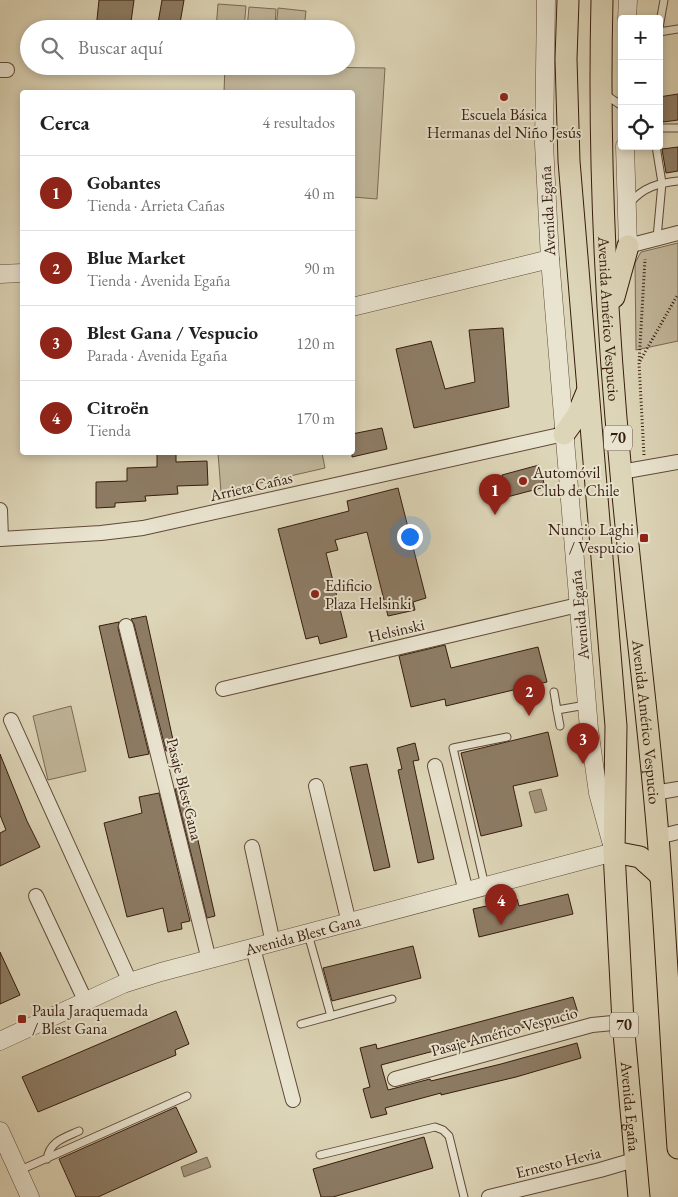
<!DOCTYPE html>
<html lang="es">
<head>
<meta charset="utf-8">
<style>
	:root { --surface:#fff; --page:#f2f2f2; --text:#222; --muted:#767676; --line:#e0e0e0; --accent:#8f2418 }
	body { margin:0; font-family:"EB Garamond",serif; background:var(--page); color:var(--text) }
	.controls { position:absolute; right:15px; top:15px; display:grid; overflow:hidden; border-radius:5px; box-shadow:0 2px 8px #0003 }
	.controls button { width:45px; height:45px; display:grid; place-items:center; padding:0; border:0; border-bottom:1px solid var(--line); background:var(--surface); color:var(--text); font:25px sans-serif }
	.you { position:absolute; left:409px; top:536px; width:18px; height:18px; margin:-12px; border:4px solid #fff; border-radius:50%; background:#1a73e8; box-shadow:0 0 0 8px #1a73e833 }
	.badge { display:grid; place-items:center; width:32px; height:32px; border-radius:50%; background:var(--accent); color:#fff; font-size:16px; font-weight:700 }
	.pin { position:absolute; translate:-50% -41px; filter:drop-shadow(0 1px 2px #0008) }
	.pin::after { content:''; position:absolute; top:26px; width:18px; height:15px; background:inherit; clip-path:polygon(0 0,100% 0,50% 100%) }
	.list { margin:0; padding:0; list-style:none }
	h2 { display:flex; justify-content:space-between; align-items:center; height:65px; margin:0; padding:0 20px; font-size:21px }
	h2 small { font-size:16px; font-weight:400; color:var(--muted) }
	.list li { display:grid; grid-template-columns:32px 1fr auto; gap:15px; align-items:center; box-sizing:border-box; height:75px; padding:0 20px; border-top:1px solid var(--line) }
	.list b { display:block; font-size:19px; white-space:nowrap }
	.list p { margin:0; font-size:16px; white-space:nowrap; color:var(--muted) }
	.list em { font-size:16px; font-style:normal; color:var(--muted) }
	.icon { flex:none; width:28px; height:28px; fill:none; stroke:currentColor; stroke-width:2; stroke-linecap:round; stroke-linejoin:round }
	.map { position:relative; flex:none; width:678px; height:1197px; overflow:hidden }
	.search { position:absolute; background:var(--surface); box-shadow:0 2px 8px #0003; left:20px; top:20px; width:335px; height:55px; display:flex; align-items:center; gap:12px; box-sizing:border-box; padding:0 18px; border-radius:28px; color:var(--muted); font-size:19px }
	.panel { position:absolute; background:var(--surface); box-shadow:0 2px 8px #0003; left:20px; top:90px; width:335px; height:365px; border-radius:5px }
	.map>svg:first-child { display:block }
</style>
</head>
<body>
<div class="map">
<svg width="678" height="1197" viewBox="0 0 678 1197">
	<rect width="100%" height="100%" fill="#ddd5b7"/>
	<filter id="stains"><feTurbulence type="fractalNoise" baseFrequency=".004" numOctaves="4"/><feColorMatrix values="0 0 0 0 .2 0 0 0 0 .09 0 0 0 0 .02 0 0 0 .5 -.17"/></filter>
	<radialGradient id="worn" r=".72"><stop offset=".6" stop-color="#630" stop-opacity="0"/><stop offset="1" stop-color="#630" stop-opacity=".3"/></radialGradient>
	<g fill="#c1b69a" stroke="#7c6954">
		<polygon points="218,4 246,6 244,29 216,29"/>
		<polygon points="249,7 276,9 275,29 247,29"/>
		<polygon points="278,8 306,11 304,29 276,29"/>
		<polygon points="225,66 385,68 377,199 353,197 352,92 224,92"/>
		<polygon points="678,243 678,341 636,350 635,263 641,252"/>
		<polygon points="218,453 322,453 325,468 221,492"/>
		<polygon points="71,706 86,771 48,780 33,716"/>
	</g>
	<g fill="#a4967d" stroke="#786550">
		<polygon points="541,789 547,810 535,813 529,792"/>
		<polygon points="207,1157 211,1167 184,1177 181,1167"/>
	</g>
	<g fill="#8d7c65" stroke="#361c0d">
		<polygon points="99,0 134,0 130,29 96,29"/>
		<polygon points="162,0 184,0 179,29 157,29"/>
		<polygon points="678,94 678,120 663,122 659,97"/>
		<polygon points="678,147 678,171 666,173 662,149"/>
		<polygon points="503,328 509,407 414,428 396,349 431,341 445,389 475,382 469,330"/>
		<polygon points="382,428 387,449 352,457 352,434"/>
		<polygon points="157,452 176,452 176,462 207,461 208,485 177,486 178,494 145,496 146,501 115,503 115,507 96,508 96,482 127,481 127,468 157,467"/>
		<polygon points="539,465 545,487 507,497 502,475"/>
		<polygon points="398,488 426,598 413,602 415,610 388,616 367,532 335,540 338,550 326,553 347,637 320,644 318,636 306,639 278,529 349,511 347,501"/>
		<polygon points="146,616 175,749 166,751 134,624 131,619"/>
		<polygon points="119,622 118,628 149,754 129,758 99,626"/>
		<polygon points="445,645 451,668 538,647 547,682 446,706 445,699 411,707 399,656"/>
		<polygon points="548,732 558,776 513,786 522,826 481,836 461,753"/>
		<polygon points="415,743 419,760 413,761 434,859 418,863 398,770 402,769 397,748"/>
		<polygon points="0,754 27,821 40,847 0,866 0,833 6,830 0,815"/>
		<polygon points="367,764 390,867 374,871 350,767"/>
		<polygon points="186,787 215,916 207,918 175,789"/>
		<polygon points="159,793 190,921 181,923 182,929 168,932 163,908 127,917 104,823 142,813 139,797"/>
		<polygon points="568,894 573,914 479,937 473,909 517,899 519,906"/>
		<polygon points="413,946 421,978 332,1001 323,968"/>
		<polygon points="0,952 20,995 0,1004"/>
		<polygon points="573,997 578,1013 381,1065 388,1090 430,1079 431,1081 501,1064 577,1043 581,1058 516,1077 441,1095 441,1093 385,1108 387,1114 371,1118 363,1089 370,1087 360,1048 376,1044 377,1049"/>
		<polygon points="176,1011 189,1044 175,1050 176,1055 38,1112 22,1077"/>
		<polygon points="176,1107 197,1152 98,1197 76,1197 59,1159"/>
		<polygon points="424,1137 433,1168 333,1197 321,1197 313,1169"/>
	</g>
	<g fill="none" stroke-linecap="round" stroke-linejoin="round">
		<defs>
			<g id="service">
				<polyline points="659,28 664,0"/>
				<polyline points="659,32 678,29"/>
				<polyline points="606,95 622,106"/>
				<polyline points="659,128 678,128"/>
				<polyline points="656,146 662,183 657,238"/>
				<path d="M630,203C643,187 659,183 678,181"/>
				<polyline points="554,692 557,710"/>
				<polyline points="560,726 557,710 586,705"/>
				<polyline points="485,886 453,748 507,737"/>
				<polyline points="308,934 331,1016"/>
				<polyline points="301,1024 392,999"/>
				<polyline points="320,1155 435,1127 443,1130 449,1136 464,1197"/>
				<path d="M47,1159C50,1141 64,1138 79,1131"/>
				<polyline points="18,1171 187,1096"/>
			</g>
			<g id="minor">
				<polyline points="0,70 7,70"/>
				<polyline points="628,246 678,233"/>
				<polyline points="621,472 678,462"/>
				<polyline points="0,510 1,539"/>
				<polyline points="0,539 101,533 143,528 564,434"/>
				<polyline points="126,626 209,960"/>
				<polyline points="223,689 578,605"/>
				<polyline points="11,720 130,982"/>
				<polyline points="435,766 466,892"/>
				<polyline points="316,786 349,923"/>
				<polyline points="654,793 678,789"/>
				<polyline points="658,837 678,832"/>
				<polyline points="252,847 273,943"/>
				<polyline points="36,896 85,1000"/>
				<polyline points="253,948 293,1100"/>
				<polyline points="395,1079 592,1025 623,1022"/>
				<polyline points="489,1197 600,1170 634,1160"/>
			</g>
			<g id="tertiary">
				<polyline points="627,19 628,0"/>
				<polyline points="625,146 628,246"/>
				<polyline points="0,274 22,273"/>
				<polyline points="352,307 550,259"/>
				<path id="s1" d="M0,1041L123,984L161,972L614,852L598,793L589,729L550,259L544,144L546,0"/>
				<polyline points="0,1131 30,1197"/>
			</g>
			<g id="primary">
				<path id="s2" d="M568,0L566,59L569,161L616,726L614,852L623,1022L639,1197"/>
				<path id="s3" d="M602,0C598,158 606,316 621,474C632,595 648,715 658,836C666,940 671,1044 678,1148"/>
				<polyline points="614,297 628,246"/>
				<polyline points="564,434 577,416 587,392"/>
				<polyline points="614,852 640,857 660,875"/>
			</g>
		</defs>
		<use href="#service" stroke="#604a38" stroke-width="9"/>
		<use href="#minor" stroke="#604a38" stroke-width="16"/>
		<use href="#tertiary" stroke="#604a38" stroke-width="19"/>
		<use href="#primary" stroke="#361c0d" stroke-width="23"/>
		<g stroke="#361c0d" stroke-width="3" stroke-dasharray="1 2.5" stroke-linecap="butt">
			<polyline points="640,361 678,294"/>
			<polyline points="644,455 639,363 645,259"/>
		</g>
		<use href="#service" stroke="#e9e4d0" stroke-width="7"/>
		<use href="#minor" stroke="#e9e4d0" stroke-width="14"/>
		<use href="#tertiary" stroke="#e9e4d0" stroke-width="18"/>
		<use href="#primary" stroke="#ddd5b7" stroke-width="21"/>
	</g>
	<g fill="#8f2418" stroke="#e9e4d0" stroke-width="2">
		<circle cx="504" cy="97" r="5"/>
		<circle cx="523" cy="481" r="5"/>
		<rect x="639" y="533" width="10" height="10" rx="2.5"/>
		<circle cx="315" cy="594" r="5"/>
		<rect x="17" y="1014" width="10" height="10" rx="2.5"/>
	</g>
	<g text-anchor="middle" stroke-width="4" stroke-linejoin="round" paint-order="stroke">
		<g fill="#e9e4d0" stroke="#6c5848" stroke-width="1">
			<rect x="604" y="425.5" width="28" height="25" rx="4"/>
			<rect x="610" y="1012.5" width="28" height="25" rx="4"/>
		</g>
		<g font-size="15" font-weight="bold" fill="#361c0d">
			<text x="618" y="443">70</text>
			<text x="624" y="1030">70</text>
		</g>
		<g font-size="16" fill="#361c0d" stroke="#e9e4d0" text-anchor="start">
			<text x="504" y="120" text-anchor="middle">Escuela Básica<tspan x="504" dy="18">Hermanas del Niño Jesús</tspan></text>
			<text x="533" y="478">Automóvil<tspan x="533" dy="18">Club de Chile</tspan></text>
			<text x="634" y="535" text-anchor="end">Nuncio Laghi<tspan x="634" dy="18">/ Vespucio</tspan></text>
			<text x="325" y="591">Edificio<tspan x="325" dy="18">Plaza Helsinki</tspan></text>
			<text x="32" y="1016">Paula Jaraquemada<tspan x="32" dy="18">/ Blest Gana</tspan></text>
		</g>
		<g font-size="16" fill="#361c0d" stroke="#e9e4d0">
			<text transform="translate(547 211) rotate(-93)" y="6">Avenida Egaña</text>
			<text dy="6" stroke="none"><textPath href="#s3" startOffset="319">Avenida Américo Vespucio</textPath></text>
			<text transform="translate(251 486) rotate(-13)" y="6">Arrieta Cañas</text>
			<text transform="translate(579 615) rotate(-95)" y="6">Avenida Egaña</text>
			<text transform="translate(396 630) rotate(-13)" y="6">Helsinski</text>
			<text dy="6" stroke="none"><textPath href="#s3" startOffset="724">Avenida Américo Vespucio</textPath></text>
			<text transform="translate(185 789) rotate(76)" y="6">Pasaje Blest Gana</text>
			<text dy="6" stroke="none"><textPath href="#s1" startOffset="322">Avenida Blest Gana</textPath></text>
			<text transform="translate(504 1031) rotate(-15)" y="6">Pasaje Américo Vespucio</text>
			<text dy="6" stroke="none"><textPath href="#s2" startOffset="1109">Avenida Egaña</textPath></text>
			<text transform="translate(558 1162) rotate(-14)" y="6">Ernesto Hevia</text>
		</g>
	</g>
	<rect width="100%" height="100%" filter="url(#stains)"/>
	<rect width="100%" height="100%" fill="url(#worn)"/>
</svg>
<div class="controls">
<button>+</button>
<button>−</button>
<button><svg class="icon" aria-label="locate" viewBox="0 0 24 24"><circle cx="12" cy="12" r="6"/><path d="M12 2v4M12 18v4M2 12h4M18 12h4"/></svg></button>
</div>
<div class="you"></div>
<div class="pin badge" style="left:495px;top:515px">1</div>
<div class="pin badge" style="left:529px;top:716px">2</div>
<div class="pin badge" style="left:583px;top:764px">3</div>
<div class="pin badge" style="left:501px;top:925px">4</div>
<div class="search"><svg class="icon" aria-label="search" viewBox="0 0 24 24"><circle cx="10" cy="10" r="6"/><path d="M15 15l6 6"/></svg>Buscar aquí</div>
<section class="panel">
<h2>Cerca<small>4 resultados</small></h2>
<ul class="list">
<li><span class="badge">1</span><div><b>Gobantes</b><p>Tienda · Arrieta Cañas</p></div><em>40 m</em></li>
<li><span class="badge">2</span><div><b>Blue Market</b><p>Tienda · Avenida Egaña</p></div><em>90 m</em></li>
<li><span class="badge">3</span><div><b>Blest Gana / Vespucio</b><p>Parada · Avenida Egaña</p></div><em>120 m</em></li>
<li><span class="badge">4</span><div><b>Citroën</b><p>Tienda</p></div><em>170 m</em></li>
</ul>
</section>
</div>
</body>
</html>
